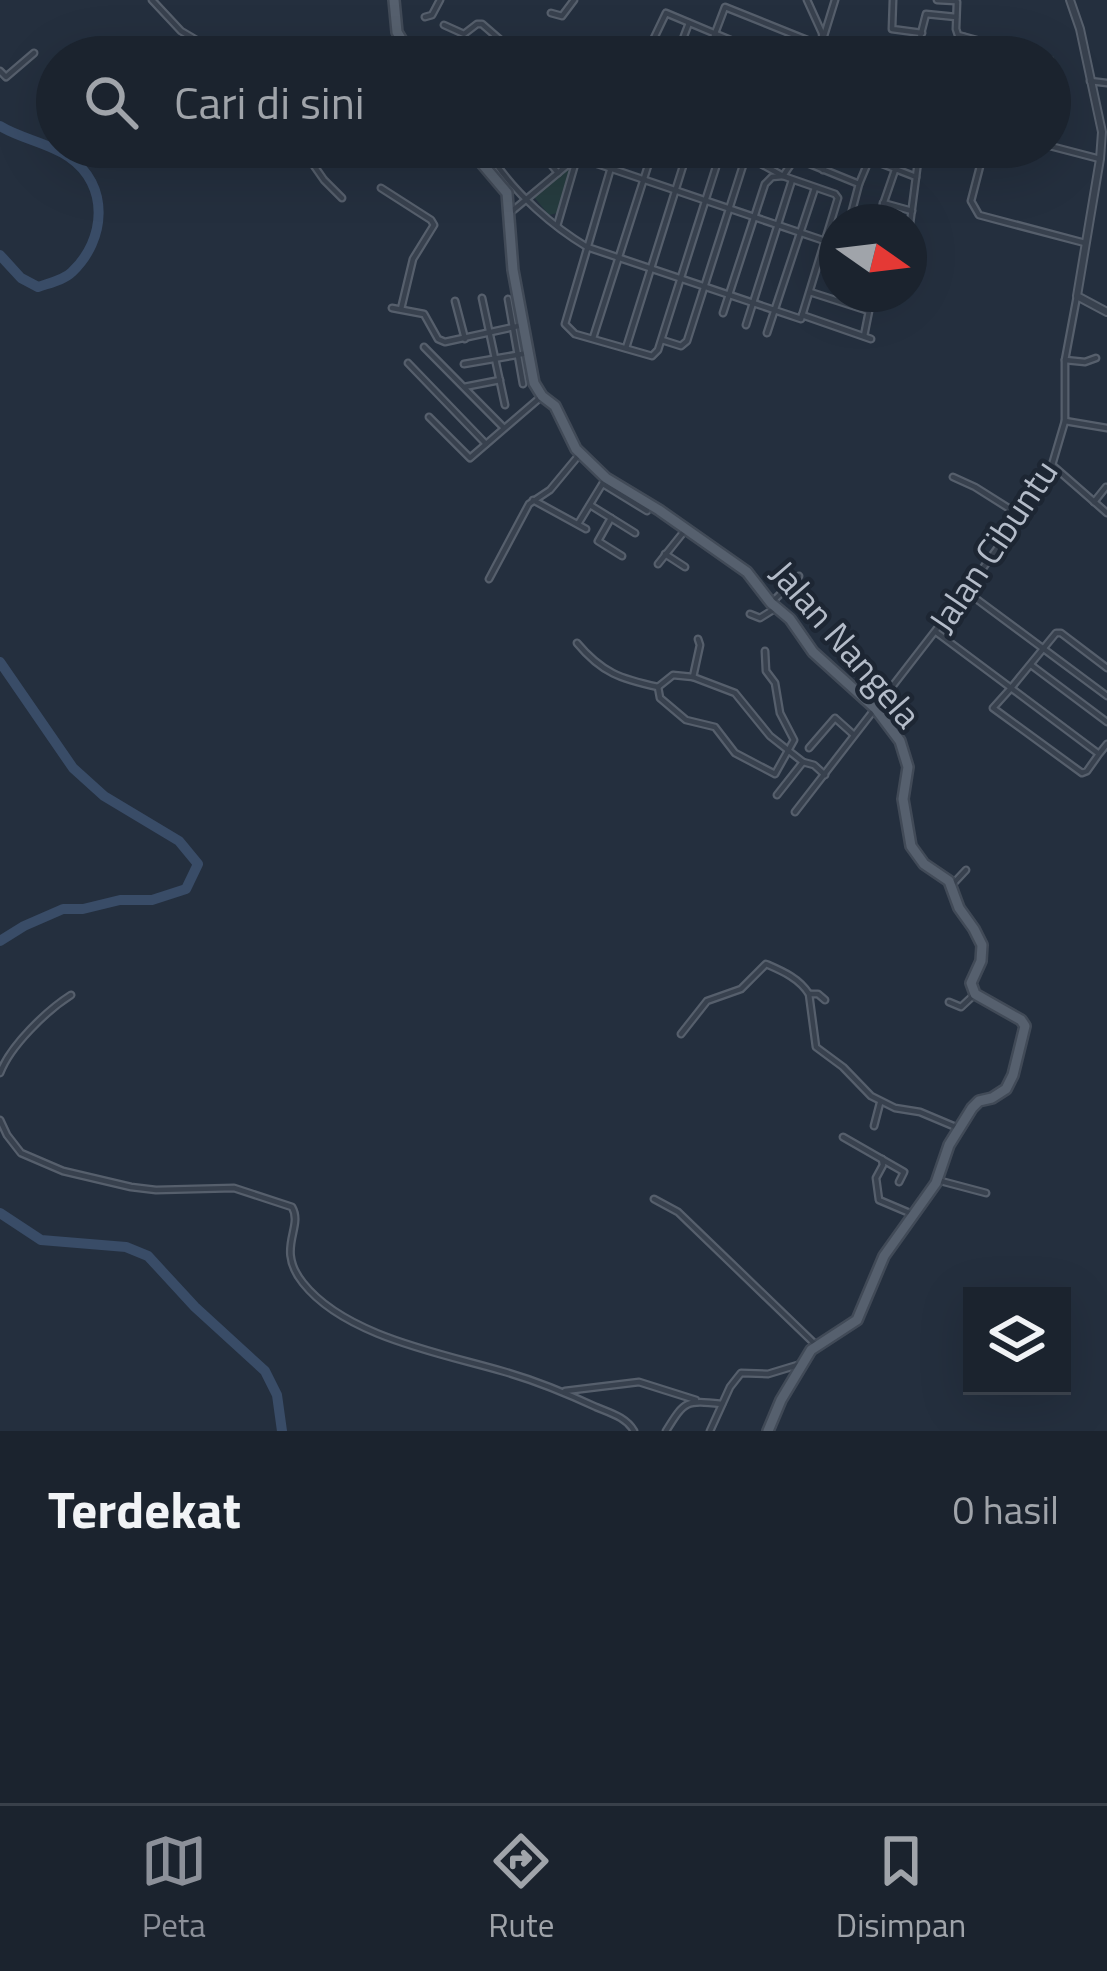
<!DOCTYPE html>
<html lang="id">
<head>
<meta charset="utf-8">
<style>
	:root { --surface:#1b232e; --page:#242b36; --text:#f1f3f6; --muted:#a0a4aa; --line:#39404a; --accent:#8c9099 }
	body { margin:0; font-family:"Titillium Web",sans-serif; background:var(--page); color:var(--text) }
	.controls { position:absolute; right:36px; bottom:36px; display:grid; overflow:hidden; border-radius:0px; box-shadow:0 12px 48px #0002 }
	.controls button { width:108px; height:108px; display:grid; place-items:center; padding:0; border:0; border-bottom:3px solid var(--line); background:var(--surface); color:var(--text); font:60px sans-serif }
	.compass { position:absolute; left:819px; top:204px; width:108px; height:108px; border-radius:50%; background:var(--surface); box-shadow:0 12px 48px #0002; rotate:104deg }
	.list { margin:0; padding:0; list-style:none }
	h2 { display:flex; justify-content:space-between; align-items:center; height:156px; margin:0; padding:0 48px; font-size:51px }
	h2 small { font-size:39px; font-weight:400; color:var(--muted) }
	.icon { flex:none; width:66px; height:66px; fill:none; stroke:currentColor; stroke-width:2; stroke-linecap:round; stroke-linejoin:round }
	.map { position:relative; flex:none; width:1107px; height:1431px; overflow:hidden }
	.search { position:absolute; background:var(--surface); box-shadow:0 12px 48px #0002; left:36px; right:36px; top:36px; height:132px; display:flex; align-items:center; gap:30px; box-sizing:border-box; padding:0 42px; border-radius:66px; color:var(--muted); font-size:45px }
	.sheet { height:372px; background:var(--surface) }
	nav { display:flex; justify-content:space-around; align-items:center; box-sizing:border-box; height:168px; border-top:3px solid var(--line); background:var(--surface); font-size:33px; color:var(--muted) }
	nav a { display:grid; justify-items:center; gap:6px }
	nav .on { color:var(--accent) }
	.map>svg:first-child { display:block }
</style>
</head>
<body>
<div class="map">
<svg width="1107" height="1431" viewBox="0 0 1107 1431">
	<rect width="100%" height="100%" fill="#242f3e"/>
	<polygon fill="#263c3f" points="571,164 573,166 558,213 549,215 534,197"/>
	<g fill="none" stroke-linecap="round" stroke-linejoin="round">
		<g stroke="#394c67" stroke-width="10">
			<path d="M0,126C21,139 49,143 69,157C110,185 106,240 72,272C64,280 49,283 38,287L21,278L0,255"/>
			<polyline points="0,662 73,768 104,796 179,841 198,864 186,889 152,900 120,900 83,909 63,909 24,926 0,941"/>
			<polyline points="0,1213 41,1240 126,1247 148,1256 195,1307 265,1371 277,1395 282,1431"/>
		</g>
		<defs>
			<g id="minor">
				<polyline points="152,0 181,31 225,57"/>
				<polyline points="807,0 822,33 825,57"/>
				<polyline points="893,0 892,29 922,33"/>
				<polyline points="937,0 955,1"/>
				<polyline points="957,2 956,29 958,35 1039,57"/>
				<polyline points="551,13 562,16 574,0"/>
				<polyline points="425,17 432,15 440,0"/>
				<polyline points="444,25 464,34 477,24 482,24 520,57"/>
				<polyline points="823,39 835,0"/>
				<polyline points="645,57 666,13 771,57"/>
				<polyline points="676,57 689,23"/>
				<polyline points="706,57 725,7 807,40 825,51"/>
				<polyline points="735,57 741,44"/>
				<polyline points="796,57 803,40"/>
				<polyline points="896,57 906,57"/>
				<polyline points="915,57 926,14 956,17"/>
				<polyline points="964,57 964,37"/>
				<polyline points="1050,60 1050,61"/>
				<polyline points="0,71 6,77 34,53"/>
				<polyline points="1090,81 1107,83"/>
				<polyline points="1050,146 1100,159"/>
				<polyline points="301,147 324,180 342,198"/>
				<polyline points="537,147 558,173"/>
				<polyline points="617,147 565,324 575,334 652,356 658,350 722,148"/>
				<polyline points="799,147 795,158 859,184"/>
				<polyline points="839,147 916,177"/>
				<polyline points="943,147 982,157"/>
				<polyline points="985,147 971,201 979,215 1085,243"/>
				<path d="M494,161C516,194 552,226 587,247L801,319L838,198L835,194L783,176L754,160L721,147"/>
				<polyline points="823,170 832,147"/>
				<polyline points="381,188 431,220 434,225 413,259 401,309"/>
				<polyline points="883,203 912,211"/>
				<polyline points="511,212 577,157 825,241"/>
				<polyline points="849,222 859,184 869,160"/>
				<polyline points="877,222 895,170"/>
				<polyline points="557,226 580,147"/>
				<polyline points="909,231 919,154 917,149"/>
				<polyline points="837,262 837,272"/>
				<polyline points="810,292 869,311 864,336"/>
				<polyline points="482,298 505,405"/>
				<polyline points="508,299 523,384"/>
				<polyline points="455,301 465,339"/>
				<polyline points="392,308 424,314 438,339 445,342 523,325"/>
				<polyline points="723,313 765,184 772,177 783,176 795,158 769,147"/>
				<polyline points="802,315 871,339"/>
				<polyline points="746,325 792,180"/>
				<polyline points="767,333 815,188"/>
				<polyline points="593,338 654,147"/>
				<polyline points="662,340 681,346 687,341 746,156"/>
				<polyline points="424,347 504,428"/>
				<polyline points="626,348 689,147"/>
				<polyline points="1065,360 1085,362 1096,358"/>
				<polyline points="408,363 486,444"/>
				<polyline points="464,364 528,353"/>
				<polyline points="464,387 500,380"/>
				<polyline points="429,417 470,458 542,396"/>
				<polyline points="1065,421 1107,428"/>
				<polyline points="1052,465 1107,513"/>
				<polyline points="953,477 975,487 1021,516"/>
				<polyline points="603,484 647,511"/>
				<polyline points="533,500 586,529"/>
				<polyline points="1094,502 1106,487"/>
				<polyline points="590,505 635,533"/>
				<polyline points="611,518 598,541 622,556"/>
				<polyline points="578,524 606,478"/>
				<polyline points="665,554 685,567"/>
				<polyline points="658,564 686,529"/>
				<polyline points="489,579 529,504 550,490 579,455"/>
				<polyline points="967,592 1107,696"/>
				<polyline points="771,603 799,576"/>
				<polyline points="750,614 760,618 776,608"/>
				<polyline points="936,632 1011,688 1056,633 1061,633 1107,668"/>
				<path d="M577,643C602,673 621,679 658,687"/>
				<polyline points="1031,665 1107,722"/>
				<polyline points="693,677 700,645 698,639"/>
				<polyline points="658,687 660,698 686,720 715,727 735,753 775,774 794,740 780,713 775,683 766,671 765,651"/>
				<polyline points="658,687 673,675 693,677 735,693 770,736 803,762"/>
				<polyline points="809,748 835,718 854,735"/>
				<polyline points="1099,754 1087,771 1082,773 993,708 1011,688 1099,754 1107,744"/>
				<polyline points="777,795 803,762 814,765 825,775"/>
				<polyline points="795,812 970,586 1025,510 1052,465 1065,421 1065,360 1077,296"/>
				<polyline points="951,886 966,870"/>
				<polyline points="809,994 818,994 825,1000"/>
				<polyline points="949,1002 961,1007 975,994"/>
				<path d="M681,1034L707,1001L741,989L766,964C782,971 799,978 809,994L816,1047L843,1067L871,1096L895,1108L920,1112L958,1128"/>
				<path d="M0,1073C10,1046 46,1011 71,995"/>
				<path d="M0,1120L7,1135L21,1153L63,1171L131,1187L156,1190L234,1188L292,1207C304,1228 275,1248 303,1283C345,1336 440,1353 502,1371C534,1380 566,1393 596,1407C610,1413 626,1417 634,1431"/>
				<polyline points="874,1126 880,1103"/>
				<polyline points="843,1137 904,1172 899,1182"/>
				<polyline points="882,1159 883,1165 876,1178 879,1200 912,1214"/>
				<polyline points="937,1180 986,1193"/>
				<polyline points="654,1199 678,1212 816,1345"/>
				<polyline points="565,1391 639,1382 696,1400"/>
				<path d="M666,1431C685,1400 686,1400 722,1404"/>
				<polyline points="710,1431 730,1387 741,1373 768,1374 801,1364"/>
			</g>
			<polyline id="tertiary" points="1070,0 1080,29 1102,132 1100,159 1077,296 1107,312"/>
			<g id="primary">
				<polyline points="394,0 397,32 412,57"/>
				<polyline points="468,147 507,193 513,270 534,383 542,396 555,406 576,449 606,478 659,510 747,572 771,603 790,619 813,652 876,709 900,741 908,767 903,799 911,846 924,864 949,881 959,908 974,929 982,945 981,961 971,983 975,994 1021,1020 1025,1026 1013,1075 1006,1089 992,1098 979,1101 972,1108 949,1145 936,1183 884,1256 857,1320 811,1350 781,1400 768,1431"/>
			</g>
		</defs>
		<use href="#minor" stroke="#565f6c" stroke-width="9"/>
		<use href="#tertiary" stroke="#565f6c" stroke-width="10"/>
		<use href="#primary" stroke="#414a57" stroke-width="14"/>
		<use href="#minor" stroke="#38414e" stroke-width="4.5"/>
		<use href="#tertiary" stroke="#38414e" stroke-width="6"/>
		<use href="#primary" stroke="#56606e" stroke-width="9"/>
	</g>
	<g text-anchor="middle" stroke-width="9" stroke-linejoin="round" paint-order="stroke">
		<g font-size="36" fill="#b4bcc9" stroke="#1d2633">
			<text transform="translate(993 546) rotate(-56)" y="13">Jalan Cibuntu</text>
			<text transform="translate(846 644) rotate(49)" y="13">Jalan Nangela</text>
		</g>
	</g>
</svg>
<div class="controls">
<button><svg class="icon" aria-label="layers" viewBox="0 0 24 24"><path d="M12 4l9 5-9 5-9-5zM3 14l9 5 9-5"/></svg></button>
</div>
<svg class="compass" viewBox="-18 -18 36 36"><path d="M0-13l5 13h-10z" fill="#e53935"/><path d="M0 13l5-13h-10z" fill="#a0a4aa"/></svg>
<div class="search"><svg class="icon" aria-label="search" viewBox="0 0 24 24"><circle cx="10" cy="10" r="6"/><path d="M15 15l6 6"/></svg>Cari di sini</div>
</div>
<section class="sheet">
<h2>Terdekat<small>0 hasil</small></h2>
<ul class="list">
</ul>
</section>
<nav>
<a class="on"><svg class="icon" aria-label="map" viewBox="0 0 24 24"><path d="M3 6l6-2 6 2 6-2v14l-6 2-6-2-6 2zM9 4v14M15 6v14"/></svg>Peta</a>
<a><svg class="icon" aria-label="directions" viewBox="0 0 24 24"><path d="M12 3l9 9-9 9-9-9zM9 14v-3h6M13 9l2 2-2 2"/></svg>Rute</a>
<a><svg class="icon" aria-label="saved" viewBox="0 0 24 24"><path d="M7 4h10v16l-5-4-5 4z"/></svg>Disimpan</a>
</nav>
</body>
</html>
